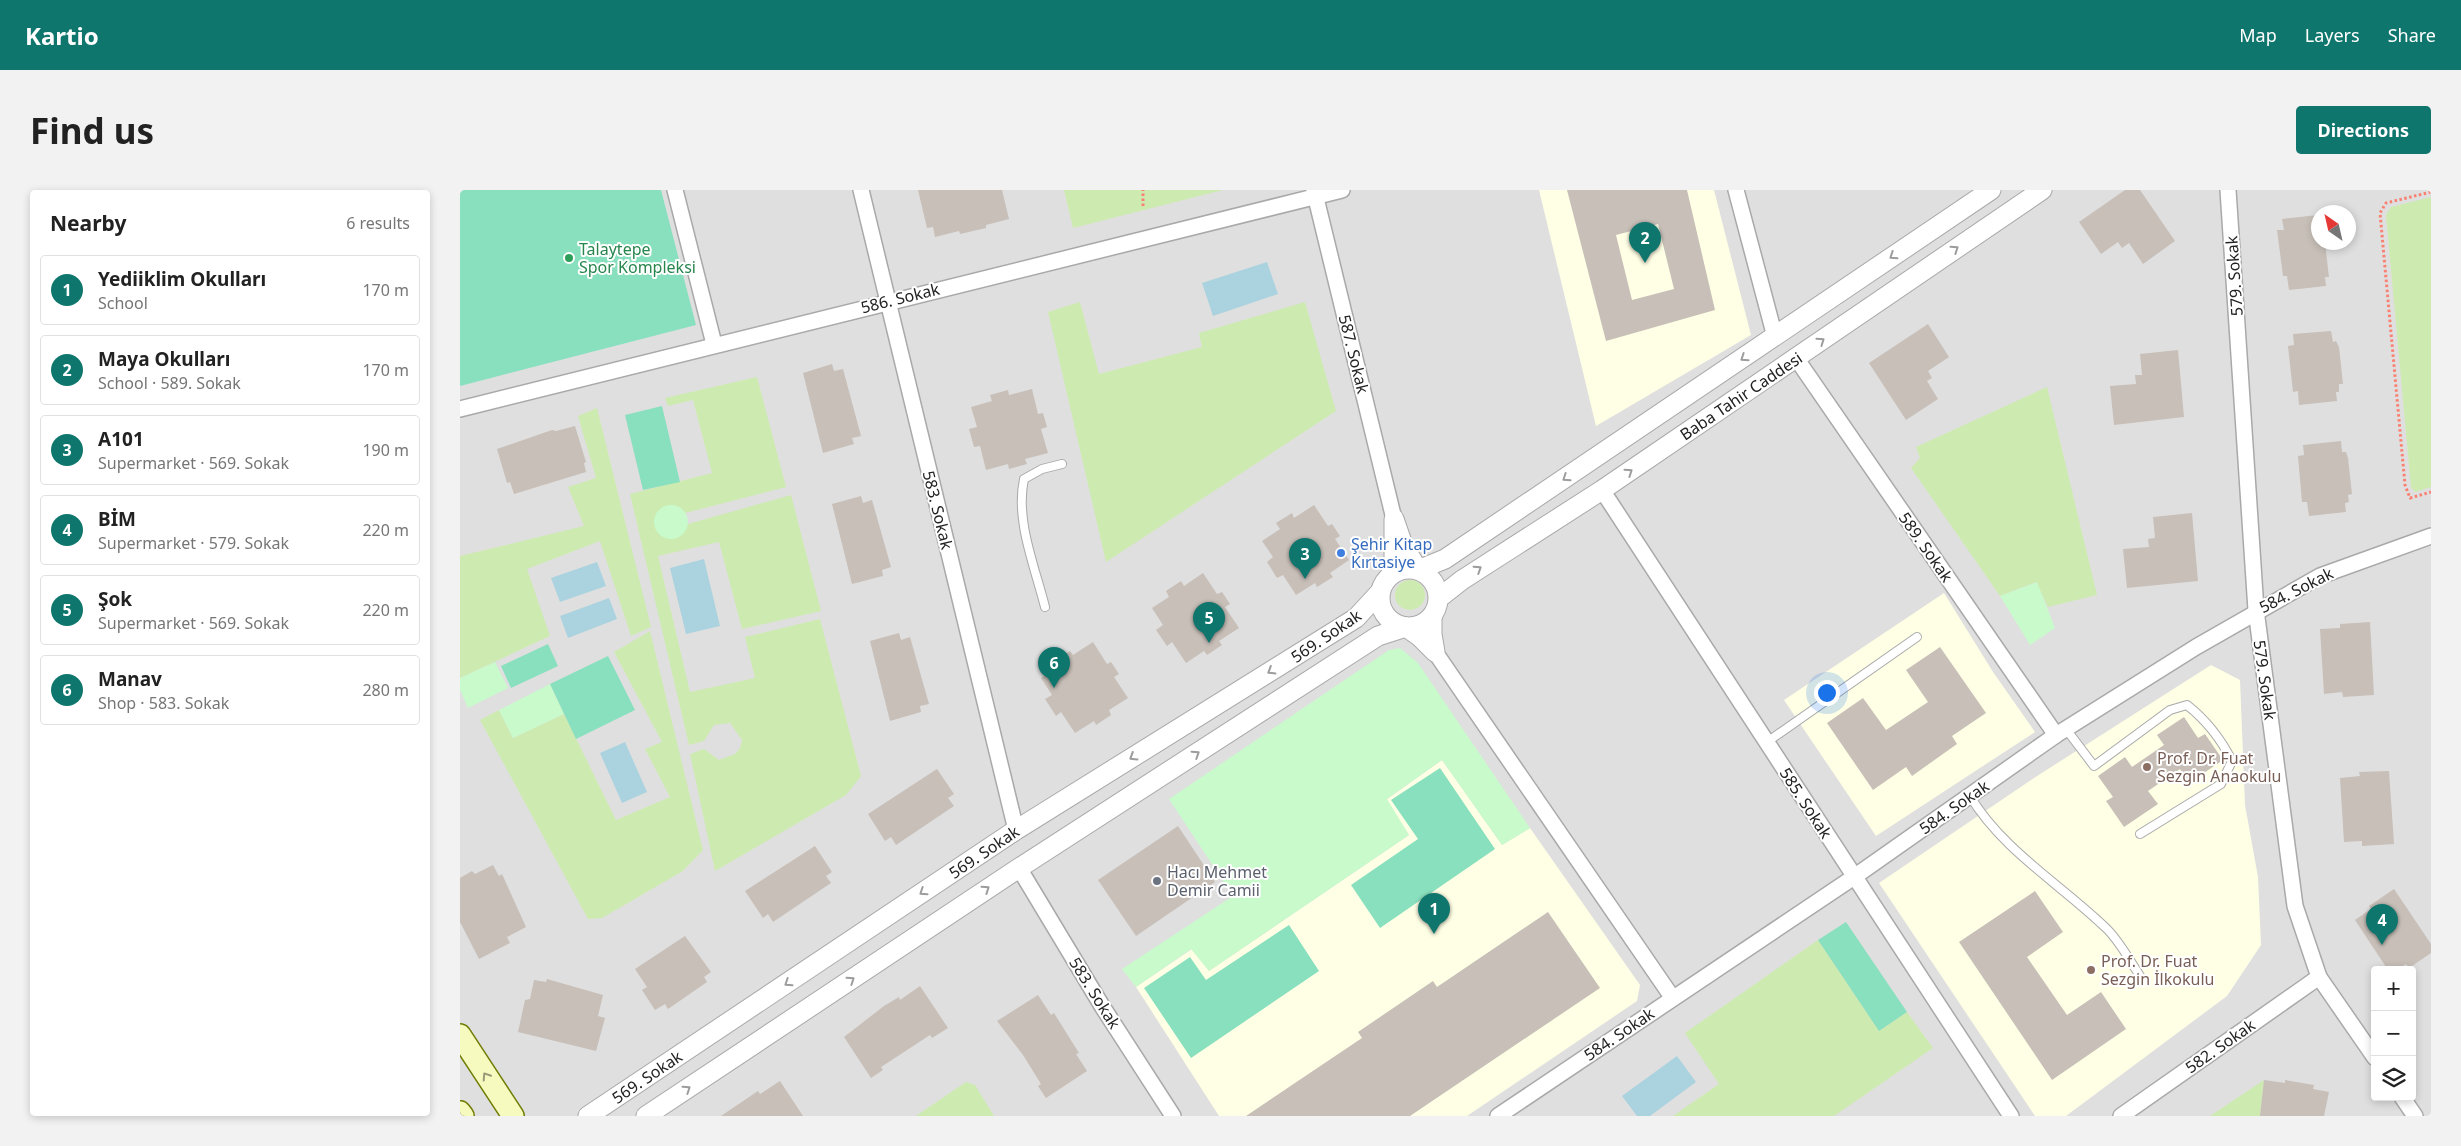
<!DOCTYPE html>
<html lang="en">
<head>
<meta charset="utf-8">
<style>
	:root { --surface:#fff; --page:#f2f2f2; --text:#222; --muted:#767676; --line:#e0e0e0; --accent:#0f766e }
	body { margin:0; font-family:"Noto Sans",sans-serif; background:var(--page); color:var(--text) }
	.controls { position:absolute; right:15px; bottom:15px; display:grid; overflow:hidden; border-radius:5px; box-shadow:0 2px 8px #0003 }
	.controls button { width:45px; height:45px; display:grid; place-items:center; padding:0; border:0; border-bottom:1px solid var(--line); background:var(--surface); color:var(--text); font:25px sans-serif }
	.compass { position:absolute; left:1851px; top:15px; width:45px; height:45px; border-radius:50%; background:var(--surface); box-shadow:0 2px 8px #0003; rotate:326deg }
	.you { position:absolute; left:1366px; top:502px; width:18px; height:18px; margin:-12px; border:4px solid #fff; border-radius:50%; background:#1a73e8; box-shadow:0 0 0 8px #1a73e833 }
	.badge { display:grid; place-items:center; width:32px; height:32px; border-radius:50%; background:var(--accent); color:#fff; font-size:16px; font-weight:700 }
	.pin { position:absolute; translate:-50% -41px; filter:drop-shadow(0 1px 2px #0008) }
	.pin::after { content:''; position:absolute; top:26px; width:18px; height:15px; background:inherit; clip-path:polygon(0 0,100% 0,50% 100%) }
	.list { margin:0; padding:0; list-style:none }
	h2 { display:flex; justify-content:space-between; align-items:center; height:65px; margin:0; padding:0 20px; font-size:21px }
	h2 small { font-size:16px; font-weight:400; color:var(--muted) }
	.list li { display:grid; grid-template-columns:32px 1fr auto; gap:15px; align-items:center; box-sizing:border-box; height:70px; margin:0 10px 10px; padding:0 10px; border:1px solid var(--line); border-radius:5px }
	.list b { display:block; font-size:19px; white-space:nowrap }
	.list p { margin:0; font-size:16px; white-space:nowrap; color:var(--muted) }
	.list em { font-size:16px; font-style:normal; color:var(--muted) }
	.icon { flex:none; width:28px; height:28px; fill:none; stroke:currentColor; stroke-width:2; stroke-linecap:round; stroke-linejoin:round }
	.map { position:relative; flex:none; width:1971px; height:926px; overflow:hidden; border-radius:5px }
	header { display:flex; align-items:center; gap:30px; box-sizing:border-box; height:70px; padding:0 25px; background:var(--accent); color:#fff }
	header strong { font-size:24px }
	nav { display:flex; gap:28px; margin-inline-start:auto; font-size:18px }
	.intro { display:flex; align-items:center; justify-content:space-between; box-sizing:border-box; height:120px; padding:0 30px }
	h1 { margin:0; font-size:35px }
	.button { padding:12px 22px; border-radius:5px; background:var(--accent); color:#fff; font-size:18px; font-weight:700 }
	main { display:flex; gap:30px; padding:0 30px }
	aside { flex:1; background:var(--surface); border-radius:5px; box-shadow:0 2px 8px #0003 }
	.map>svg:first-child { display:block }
</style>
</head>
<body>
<header>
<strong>Kartio</strong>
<nav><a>Map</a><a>Layers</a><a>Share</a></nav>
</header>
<div class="intro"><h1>Find us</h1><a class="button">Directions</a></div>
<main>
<aside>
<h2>Nearby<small>6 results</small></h2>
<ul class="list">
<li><span class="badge">1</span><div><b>Yediiklim Okulları</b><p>School</p></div><em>170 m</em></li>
<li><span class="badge">2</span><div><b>Maya Okulları</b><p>School · 589. Sokak</p></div><em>170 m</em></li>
<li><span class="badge">3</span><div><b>A101</b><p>Supermarket · 569. Sokak</p></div><em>190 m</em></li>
<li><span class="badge">4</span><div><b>BİM</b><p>Supermarket · 579. Sokak</p></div><em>220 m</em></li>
<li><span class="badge">5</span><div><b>Şok</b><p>Supermarket · 569. Sokak</p></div><em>220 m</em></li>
<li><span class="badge">6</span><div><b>Manav</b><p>Shop · 583. Sokak</p></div><em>280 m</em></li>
</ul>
</aside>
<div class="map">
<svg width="1971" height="926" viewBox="0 0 1971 926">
	<rect width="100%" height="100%" fill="#f2efe9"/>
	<path fill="#e0dfdf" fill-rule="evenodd" d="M0,0H1971V926H0ZM1858,22H1888V52H1858ZM1915,780H1952V907H1915Z"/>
	<g fill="#ffffe5">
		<polygon points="1079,0 1254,0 1291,145 1136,236"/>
		<polygon points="1484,403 1533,482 1575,542 1416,646 1324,510"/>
		<polygon points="1751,475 1780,490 1785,615 1798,687 1801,755 1767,806 1606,926 1575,926 1419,693 1574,588"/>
		<polygon points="982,570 1042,655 1070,638 1180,795 1177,811 1007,926 759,926 676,797 732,759 749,781 949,645 926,610"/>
	</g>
	<g fill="#cdebb0">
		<polygon points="604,0 763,0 613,38"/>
		<polygon points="1971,7 1971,297 1955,302 1951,297 1926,25 1931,17"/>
		<polygon points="620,112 639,184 742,157 739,143 845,112 876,221 646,372 588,122"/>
		<path d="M297,187L326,297L225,323L222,319L206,316L198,322L207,348C217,349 225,344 228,334L331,305L361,421L282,439L259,352L198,366L230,502L295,488L285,447L360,429L401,586L386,605L255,681L230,564L244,559L259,570L275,564L280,558L282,550L270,533L254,535L244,551L229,555L170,304L252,283L233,210L208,216L205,208Z"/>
		<polygon points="1587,197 1637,405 1588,417 1576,392 1540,406 1451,278 1460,268 1456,257"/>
		<polygon points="137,218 191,437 171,446 140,351 67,379 90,446 0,488 0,366 124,336 108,297 136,288 118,226"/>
		<circle cx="950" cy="405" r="15"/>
		<polygon points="190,441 243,660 223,681 142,728 128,729 20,530 39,520 53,548 104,524 156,630 210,607 185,559 202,552 154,462"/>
		<polygon points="1358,750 1419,841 1447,822 1473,858 1374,926 1213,926 1259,894 1225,843"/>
		<polygon points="1804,890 1800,926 1750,926"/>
		<polygon points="506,892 515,895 534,926 456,926"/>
	</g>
	<g fill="#c8facc">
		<circle cx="211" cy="332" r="17"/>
		<polygon points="1577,392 1595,438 1570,455 1540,406"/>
		<polygon points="940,458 958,473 1070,638 1042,655 982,570 927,609 949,645 749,781 731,759 676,797 662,779 773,706 709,609 929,460"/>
		<polygon points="35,472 48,498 8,518 0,500 0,488"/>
		<polygon points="90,494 104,524 53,548 39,520"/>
	</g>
	<g fill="#88e0be">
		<polygon points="0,0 201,0 236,135 0,196"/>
		<polygon points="202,216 220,292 183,300 165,225"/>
		<polygon points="88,454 98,476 51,498 41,476"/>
		<polygon points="148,466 175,520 116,549 90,494"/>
		<polygon points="980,578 1035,659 920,738 891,695 958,649 931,610"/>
		<polygon points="1386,732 1447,822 1419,841 1358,750"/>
		<polygon points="829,735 859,781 731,868 684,798 730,767 746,790"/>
	</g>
	<g fill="#aad3df">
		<polygon points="807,72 818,104 753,126 742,93"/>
		<polygon points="244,369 260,436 226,444 210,378"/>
		<polygon points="137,372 146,396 100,412 91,388"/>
		<polygon points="149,408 157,429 108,448 100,426"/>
		<polygon points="165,552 187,602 162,613 140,563"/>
		<polygon points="1217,866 1236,892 1190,926 1177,926 1162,906"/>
	</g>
	<g fill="#c7bfb8" fill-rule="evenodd">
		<polygon points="458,0 542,0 549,29 526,35 526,38 500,44 499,41 475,47 473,37 467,38"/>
		<path d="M1107,0H1227L1255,120L1146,151ZM1198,34L1214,99L1172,110L1156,45Z"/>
		<polygon points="1665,0 1680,0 1715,51 1683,74 1669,53 1662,58 1658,52 1641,64 1619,32"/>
		<polygon points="1858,25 1858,52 1865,52 1868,79 1869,87 1865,87 1866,96 1829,100 1827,86 1823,86 1817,40 1824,40 1822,29"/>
		<polygon points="1468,134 1489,167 1468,181 1472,188 1467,191 1478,209 1446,230 1409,173"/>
		<polygon points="1871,141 1873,152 1876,151 1879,157 1883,194 1879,194 1879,202 1876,202 1877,211 1839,215 1838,201 1833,202 1828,156 1834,155 1833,144"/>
		<polygon points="1718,160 1724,227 1654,235 1650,196 1676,194 1675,185 1682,185 1680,164"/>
		<polygon points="372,174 374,181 383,179 401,246 392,248 394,254 363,263 343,183"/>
		<polygon points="572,199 578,224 583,223 587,237 581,239 588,263 565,269 567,274 549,279 548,274 526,280 520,256 514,257 509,239 517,237 511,217 532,211 530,205 548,200 549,205"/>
		<polygon points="115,236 126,272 124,273 126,282 54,304 50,292 47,293 37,259 92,240 96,241"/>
		<polygon points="1881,251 1882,262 1886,262 1888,268 1892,304 1888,305 1889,312 1885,313 1886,322 1849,326 1847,312 1842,312 1838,266 1844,265 1843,255"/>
		<polygon points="401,306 403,313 412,310 431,377 422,380 423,386 392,394 372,314"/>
		<polygon points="854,315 868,336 872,334 880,346 875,349 889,370 870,383 873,387 857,397 855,393 836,405 823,385 817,388 807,372 813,367 802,351 820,339 816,333 832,323 834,328"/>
		<polygon points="1732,323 1738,391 1667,398 1663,359 1689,357 1688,349 1695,348 1693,327"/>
		<polygon points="743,383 757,404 762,402 770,414 765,417 779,438 759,451 762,455 747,465 744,461 726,473 712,452 707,456 696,440 703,435 692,418 709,407 706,401 721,391 724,396"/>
		<polygon points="1910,432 1914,505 1883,507 1882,502 1864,504 1860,439 1880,438 1880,434"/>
		<polygon points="439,443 441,450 450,447 469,514 460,516 461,522 430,531 410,451"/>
		<polygon points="633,452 647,474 651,472 659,484 654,487 668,508 649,520 651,525 636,535 634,531 615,543 601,522 596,526 585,509 592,505 581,488 599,476 595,471 610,461 613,465"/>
		<polygon points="1480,457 1526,523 1492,546 1497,554 1452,586 1446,577 1413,600 1367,533 1403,508 1426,540 1468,512 1446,480"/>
		<polygon points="1724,527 1738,548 1745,544 1763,570 1729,593 1720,579 1688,601 1698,614 1664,637 1646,611 1653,607 1638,586 1665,567 1672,577 1704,555 1697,545"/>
		<polygon points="477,579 494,604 488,608 494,616 436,655 431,647 425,651 408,624"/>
		<polygon points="1929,581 1934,654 1902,656 1902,651 1884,652 1880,588 1900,586 1899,582"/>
		<polygon points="718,636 755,692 676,746 638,690"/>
		<polygon points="355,656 372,682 366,686 371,693 313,732 308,724 303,728 285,701"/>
		<polygon points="33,675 39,686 42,684 66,737 47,747 50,753 19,769 0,732 0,688 12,681 15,684"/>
		<polygon points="1934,699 1971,754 1971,763 1949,778 1946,774 1937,780 1928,780 1895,730 1911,719 1909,716"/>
		<polygon points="1575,701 1603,742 1567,767 1607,825 1641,802 1666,839 1592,890 1499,752"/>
		<polygon points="1088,722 1140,798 950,926 786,926 902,848 898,842 973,791 977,797"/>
		<polygon points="225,746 251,782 244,787 247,792 208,819 205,814 195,820 182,800 187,797 175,779"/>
		<polygon points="87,789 143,805 138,826 145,828 136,861 58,842 65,810 70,809 74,790 86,792"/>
		<polygon points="460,796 488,838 472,848 470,845 438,866 421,877 423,880 411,888 384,847 424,816 439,807 440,810"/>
		<polygon points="578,805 591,825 594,823 619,863 616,864 627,881 586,908 578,896 581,894 563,865 537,831"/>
		<polygon points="1804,890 1825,893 1825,890 1854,895 1853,899 1869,902 1864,926 1800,926"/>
		<polygon points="320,891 343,926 261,926 298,901 300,904"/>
	</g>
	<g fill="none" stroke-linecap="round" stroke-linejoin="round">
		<defs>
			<g id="service">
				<path d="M585,417C575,377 555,330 564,289L582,279L602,274"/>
				<path d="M1606,539L1634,576L1710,520L1727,515C1746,530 1761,549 1772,571L1761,594L1680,644"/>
				<polyline points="1307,552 1457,447"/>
				<path d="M1510,606C1543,661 1602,695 1647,739C1660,752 1670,771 1680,786"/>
			</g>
			<g id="minor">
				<polyline points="215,0 254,154"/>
				<polyline points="401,0 556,640"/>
				<polyline points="854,0 934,329"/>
				<polyline points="1276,0 1315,147"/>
				<polyline points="1768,0 1796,420 1835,716 1859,787 1915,868"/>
				<polyline points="1336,168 1596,545"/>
				<polyline points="0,219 882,0"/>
				<polyline points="1142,300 1551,926"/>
				<polyline points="975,462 1212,807"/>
				<polyline points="559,678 642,816 713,926"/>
				<polyline points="1942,907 1955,926"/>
				<polyline points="1038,926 1394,687 1596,545 1736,457 1860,386 1971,346"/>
				<polyline points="1661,926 1859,787"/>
			</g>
			<g id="tertiary">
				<circle cx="949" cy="408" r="29"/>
				<polyline points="931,385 934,371 934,329 943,355 958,380 985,369 1531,0"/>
				<polyline points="979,408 1002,390 1142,300 1582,0"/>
				<polyline points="128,926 556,640 896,428 920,402"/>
				<polyline points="186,926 559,678 918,446 946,437 960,447 975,462 972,444 972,426"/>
			</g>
			<g id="secondary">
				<polyline points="0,845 53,926"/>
				<polyline points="0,922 3,926"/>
			</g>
		</defs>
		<use href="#service" stroke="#a9a9a9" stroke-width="10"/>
		<use href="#minor" stroke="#a9a9a9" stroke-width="18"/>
		<use href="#tertiary" stroke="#a9a9a9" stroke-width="21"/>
		<use href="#secondary" stroke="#707d05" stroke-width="24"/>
		<g stroke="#fa8072" stroke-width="3" stroke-dasharray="2.5 2.5" stroke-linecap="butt">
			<polyline points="1971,2 1926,13 1920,23 1945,295 1950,308 1971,302"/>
			<polyline points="683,16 683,0"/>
		</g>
		<use href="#service" stroke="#fff" stroke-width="8"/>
		<use href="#minor" stroke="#fff" stroke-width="15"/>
		<use href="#tertiary" stroke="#fff" stroke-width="19"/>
		<use href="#secondary" stroke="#f7fabf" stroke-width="21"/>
	</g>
	<defs><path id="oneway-chevron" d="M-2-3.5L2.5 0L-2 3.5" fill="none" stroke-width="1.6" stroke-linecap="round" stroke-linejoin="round" transform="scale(1.25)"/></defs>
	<g stroke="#9c9c9c">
		<use href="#oneway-chevron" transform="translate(1495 59) rotate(-34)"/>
		<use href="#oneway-chevron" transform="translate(1433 66) rotate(146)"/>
		<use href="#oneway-chevron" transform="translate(1361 151) rotate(-35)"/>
		<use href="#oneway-chevron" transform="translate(1284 168) rotate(146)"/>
		<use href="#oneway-chevron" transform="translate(1169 282) rotate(-34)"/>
		<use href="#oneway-chevron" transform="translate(1106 288) rotate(146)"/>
		<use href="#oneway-chevron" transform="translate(1018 379) rotate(-33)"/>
		<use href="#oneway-chevron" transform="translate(811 481) rotate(148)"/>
		<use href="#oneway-chevron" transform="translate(736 564) rotate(-33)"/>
		<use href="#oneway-chevron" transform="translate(673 567) rotate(148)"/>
		<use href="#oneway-chevron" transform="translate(526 699) rotate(-34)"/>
		<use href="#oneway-chevron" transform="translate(463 702) rotate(146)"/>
		<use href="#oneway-chevron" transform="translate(391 790) rotate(-34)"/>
		<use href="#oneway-chevron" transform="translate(328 793) rotate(146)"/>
		<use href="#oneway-chevron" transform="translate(227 899) rotate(-34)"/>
	</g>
	<use stroke="#979978" href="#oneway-chevron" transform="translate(26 886) rotate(-123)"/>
	<circle fill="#2e9e5b" stroke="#fff" stroke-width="2" cx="109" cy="68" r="5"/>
	<circle fill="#3f7fe0" stroke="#fff" stroke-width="2" cx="881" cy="363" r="5"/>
	<g fill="#8d6e63" stroke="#fff" stroke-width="2">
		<circle cx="1687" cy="577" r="5"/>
		<circle cx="1631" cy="780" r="5"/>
	</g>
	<circle fill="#6b7280" stroke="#fff" stroke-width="2" cx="697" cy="691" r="5"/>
	<g text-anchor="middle" stroke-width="4" stroke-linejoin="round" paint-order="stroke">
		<g font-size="16" fill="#27864d" stroke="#fff" text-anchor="start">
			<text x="119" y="65">Talaytepe<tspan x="119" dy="18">Spor Kompleksi</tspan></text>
		</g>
		<g font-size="16" fill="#222" stroke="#fff">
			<text transform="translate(1774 86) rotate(-94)" y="6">579. Sokak</text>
			<text transform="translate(440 108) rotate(-14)" y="6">586. Sokak</text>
			<text transform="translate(894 164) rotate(76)" y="6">587. Sokak</text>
			<text transform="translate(1281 206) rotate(-34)" y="6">Baba Tahir Caddesi</text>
			<text transform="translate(478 320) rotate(76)" y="6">583. Sokak</text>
			<text transform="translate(1466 357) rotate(55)" y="6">589. Sokak</text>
			<text transform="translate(1836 400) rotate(-27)" y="6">584. Sokak</text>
			<text transform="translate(866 446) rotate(-34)" y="6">569. Sokak</text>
			<text transform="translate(1805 490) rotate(82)" y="6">579. Sokak</text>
			<text transform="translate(1346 613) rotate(57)" y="6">585. Sokak</text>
			<text transform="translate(1494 617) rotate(-35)" y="6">584. Sokak</text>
			<text transform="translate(524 662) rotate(-34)" y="6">569. Sokak</text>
			<text transform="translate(635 803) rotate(58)" y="6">583. Sokak</text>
			<text transform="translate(1159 844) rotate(-34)" y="6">584. Sokak</text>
			<text transform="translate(1760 856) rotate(-35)" y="6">582. Sokak</text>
			<text transform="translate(187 887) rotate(-34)" y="6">569. Sokak</text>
		</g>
		<g font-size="16" fill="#366cbe" stroke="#fff" text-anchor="start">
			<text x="891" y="360">Şehir Kitap<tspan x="891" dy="18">Kırtasiye</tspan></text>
		</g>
		<g font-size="16" fill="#785e54" stroke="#fff" text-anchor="start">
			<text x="1697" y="574">Prof. Dr. Fuat<tspan x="1697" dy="18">Sezgin Anaokulu</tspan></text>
			<text x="1641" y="777">Prof. Dr. Fuat<tspan x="1641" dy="18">Sezgin İlkokulu</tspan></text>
		</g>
		<g font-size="16" fill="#5b616d" stroke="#fff" text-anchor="start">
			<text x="707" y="688">Hacı Mehmet<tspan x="707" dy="18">Demir Camii</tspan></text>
		</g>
	</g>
</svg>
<div class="controls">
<button>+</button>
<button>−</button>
<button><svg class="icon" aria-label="layers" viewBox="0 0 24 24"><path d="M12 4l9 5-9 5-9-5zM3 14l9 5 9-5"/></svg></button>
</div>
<svg class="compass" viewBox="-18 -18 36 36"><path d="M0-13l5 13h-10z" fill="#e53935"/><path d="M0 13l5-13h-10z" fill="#767676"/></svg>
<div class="you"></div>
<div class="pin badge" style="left:974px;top:744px">1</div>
<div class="pin badge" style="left:1185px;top:73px">2</div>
<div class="pin badge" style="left:845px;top:389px">3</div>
<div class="pin badge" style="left:1922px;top:755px">4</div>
<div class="pin badge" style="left:749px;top:453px">5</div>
<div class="pin badge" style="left:594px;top:498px">6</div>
</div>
</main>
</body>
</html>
